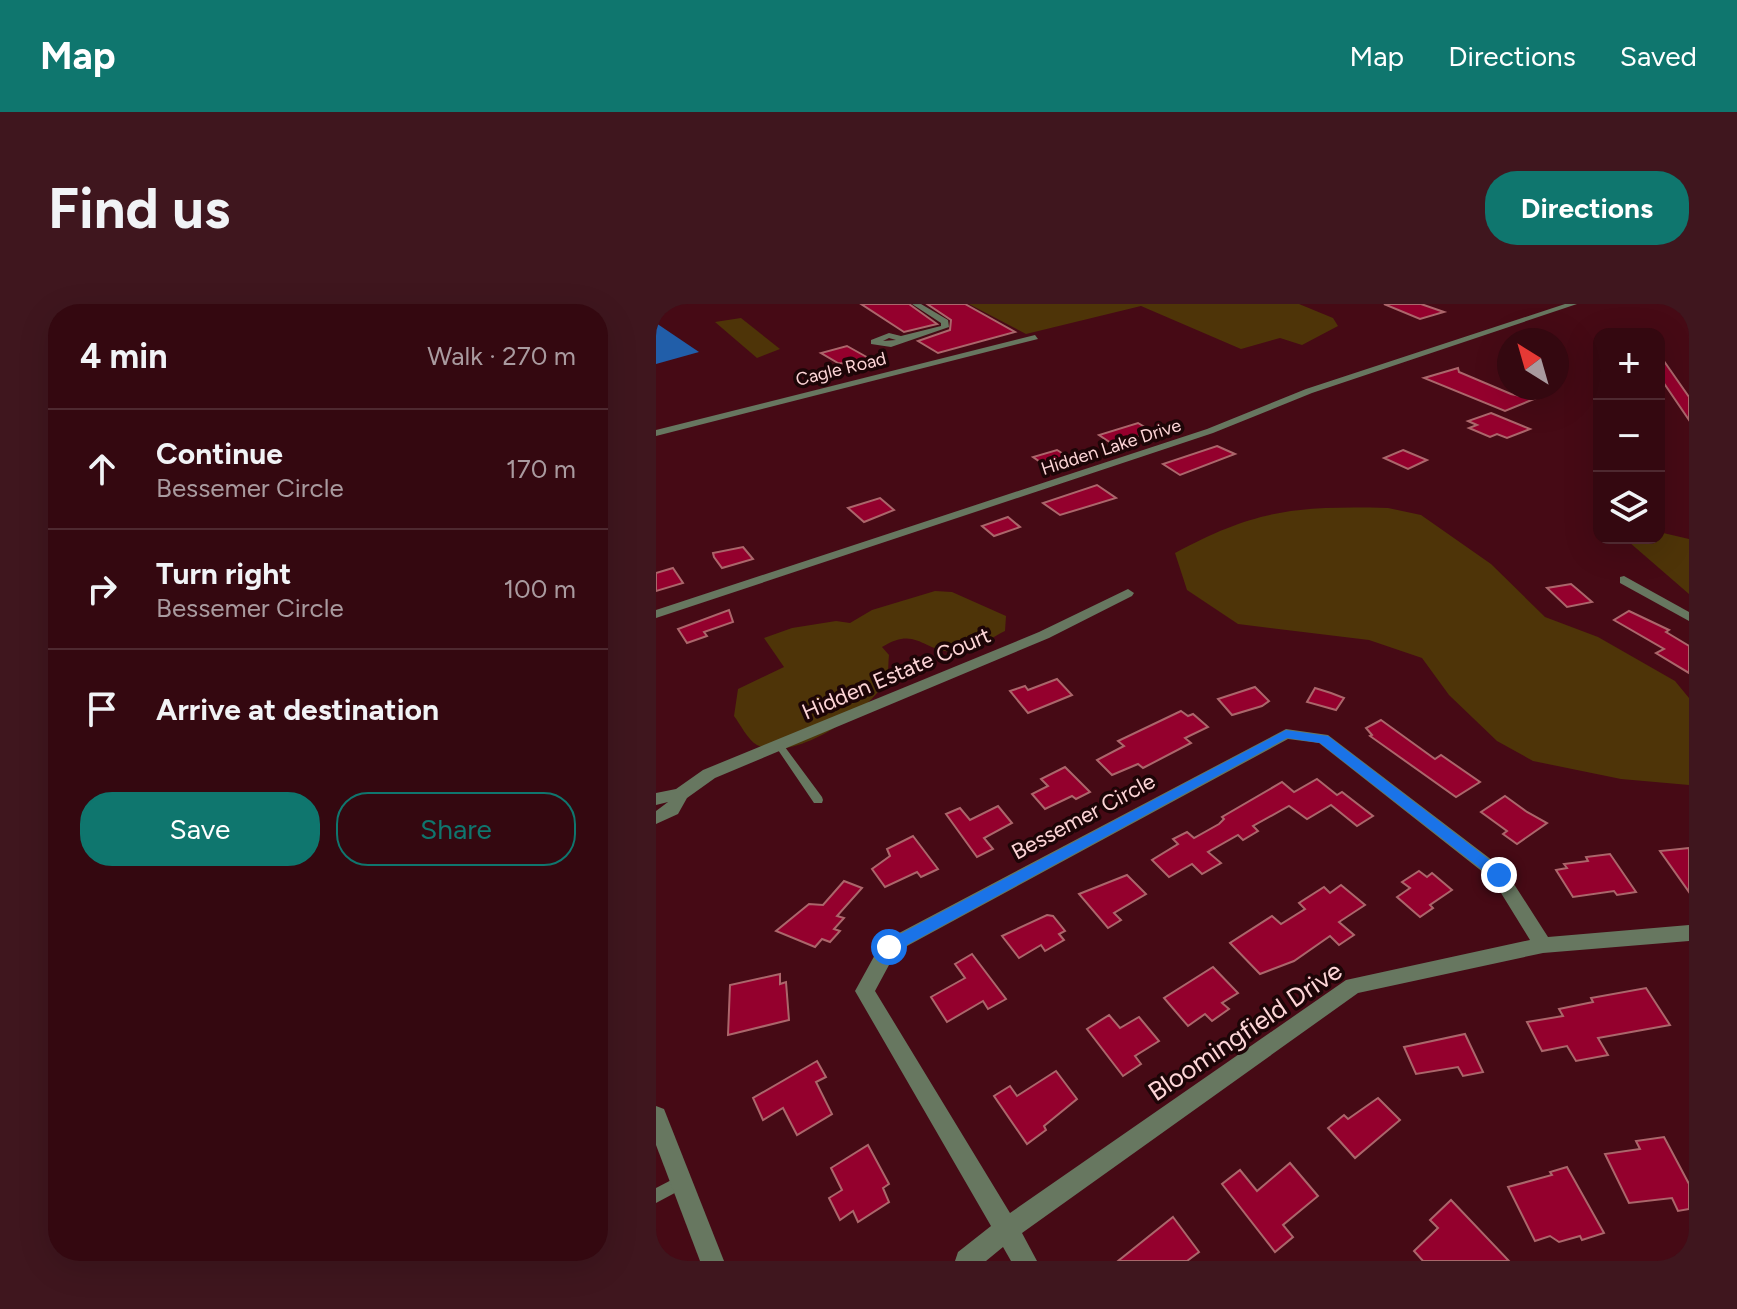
<!DOCTYPE html>
<html lang="en">
<head>
<meta charset="utf-8">
<style>
	:root { --surface:#340810; --page:#3f161e; --text:#f1f3f6; --muted:#a99a9f; --line:#4e2930; --accent:#0f766e }
	body { margin:0; font-family:Figtree,sans-serif; background:var(--page); color:var(--text) }
	.controls { position:absolute; right:24px; top:24px; display:grid; overflow:hidden; border-radius:16px; box-shadow:0 8px 32px #0002 }
	.controls button { width:72px; height:72px; display:grid; place-items:center; padding:0; border:0; border-bottom:2px solid var(--line); background:var(--surface); color:var(--text); font:40px sans-serif }
	.compass { position:absolute; left:841px; top:24px; width:72px; height:72px; border-radius:50%; background:var(--surface); box-shadow:0 8px 32px #0002; rotate:323deg }
	.stop { position:absolute; width:24px; height:24px; margin:-18px; border:6px solid #1a73e8; border-radius:50%; background:#fff }
	.stop.end { background:#1a73e8; border-color:#fff; box-shadow:0 2px 8px #0008 }
	.list { margin:0; padding:0; list-style:none }
	h2 { display:flex; justify-content:space-between; align-items:center; height:104px; margin:0; padding:0 32px; font-size:34px }
	h2 small { font-size:26px; font-weight:400; color:var(--muted) }
	.list li { display:grid; grid-template-columns:52px 1fr auto; gap:24px; align-items:center; box-sizing:border-box; height:120px; padding:0 32px; border-top:2px solid var(--line) }
	.list b { display:block; font-size:30px; white-space:nowrap }
	.list p { margin:0; font-size:26px; white-space:nowrap; color:var(--muted) }
	.list em { font-size:26px; font-style:normal; color:var(--muted) }
	.actions { display:flex; gap:16px; padding:24px 32px }
	.actions a { flex:1; padding:18px 0; border:2px solid var(--accent); border-radius:32px; text-align:center; font-size:28px; color:var(--accent) }
	.actions .main { background:var(--accent); color:#fff }
	.icon { flex:none; width:44px; height:44px; fill:none; stroke:currentColor; stroke-width:2; stroke-linecap:round; stroke-linejoin:round }
	.map { position:relative; flex:none; width:1033px; height:957px; overflow:hidden; border-radius:32px }
	header { display:flex; align-items:center; gap:48px; box-sizing:border-box; height:112px; padding:0 40px; background:var(--accent); color:#fff }
	header strong { font-size:38px }
	nav { display:flex; gap:44px; margin-inline-start:auto; font-size:28px }
	.intro { display:flex; align-items:center; justify-content:space-between; box-sizing:border-box; height:192px; padding:0 48px }
	h1 { margin:0; font-size:56px }
	.button { padding:20px 36px; border-radius:32px; background:var(--accent); color:#fff; font-size:28px; font-weight:700 }
	main { display:flex; gap:48px; padding:0 48px }
	aside { flex:1; background:var(--surface); border-radius:32px; box-shadow:0 8px 32px #0002 }
	.map>svg:first-child { display:block }
</style>
</head>
<body>
<header>
<strong>Map</strong>
<nav><a>Map</a><a>Directions</a><a>Saved</a></nav>
</header>
<div class="intro"><h1>Find us</h1><a class="button">Directions</a></div>
<main>
<aside>
<h2>4 min<small>Walk · 270 m</small></h2>
<ul class="list">
<li><svg class="icon" aria-label="ahead" viewBox="0 0 24 24"><path d="M12 20V5M6 11l6-6 6 6"/></svg><div><b>Continue</b><p>Bessemer Circle</p></div><em>170 m</em></li>
<li><svg class="icon" aria-label="right" viewBox="0 0 24 24"><path d="M7 20v-9h11M14 6l5 5-5 5"/></svg><div><b>Turn right</b><p>Bessemer Circle</p></div><em>100 m</em></li>
<li><svg class="icon" aria-label="arrive" viewBox="0 0 24 24"><path d="M6 21V4h12l-3 4 3 4H6"/></svg><div><b>Arrive at destination</b></div></li>
</ul>
<div class="actions"><a class="main">Save</a><a>Share</a></div>
</aside>
<div class="map">
<svg width="1033" height="957" viewBox="0 0 1033 957">
	<rect width="100%" height="100%" fill="#460a15"/>
	<g fill="#4e3408">
		<polygon points="313,0 643,0 677,14 682,22 646,41 624,34 585,45 485,2 370,30"/>
		<polygon points="85,14 124,45 101,54 59,18"/>
		<path d="M732,204L765,211L835,260L889,313L942,333L1019,377L1033,394V481L965,475L877,457L841,437L793,391L766,354L713,336L582,320L531,286L519,249C600,205 641,202 732,204Z"/>
		<polygon points="1003,228 1033,235 1033,290 973,238 978,234 1003,234"/>
		<path d="M279,287L296,288L350,312L349,327C335,334 312,349 297,348C265,346 260,322 226,343L233,351C232,359 233,370 230,376C214,408 135,460 101,441C92,436 84,420 78,412L82,385L128,363L108,334L136,324L180,317L194,319L216,306Z"/>
	</g>
	<polygon fill="#215ea9" points="0,19 43,48 0,60"/>
	<g fill="#94002d" stroke="#ab666b" stroke-width="2">
		<polygon points="205,0 253,0 281,20 248,28"/>
		<polygon points="271,0 309,0 359,28 282,49 262,37 294,26 295,16"/>
		<polygon points="728,0 765,0 788,8 764,15"/>
		<polygon points="191,42 225,61 182,59 165,49"/>
		<polygon points="1003,50 1033,93 1033,116 1003,72"/>
		<polygon points="802,64 803,68 855,90 878,95 849,107 768,74"/>
		<polygon points="835,109 874,125 851,134 841,130 834,133 813,124 821,121 812,117"/>
		<polygon points="482,119 497,128 458,141 443,131"/>
		<polygon points="561,142 579,150 524,171 507,160"/>
		<polygon points="401,146 417,156 393,164 377,153"/>
		<polygon points="747,146 771,156 752,165 728,154"/>
		<polygon points="441,181 460,194 404,211 387,199"/>
		<polygon points="224,194 238,206 208,218 192,204"/>
		<polygon points="352,213 364,223 338,232 326,222"/>
		<polygon points="87,243 97,255 66,264 58,253 57,249"/>
		<polygon points="17,264 27,279 0,287 0,269"/>
		<polygon points="915,280 921,285 936,298 911,303 891,284"/>
		<polygon points="73,306 77,318 48,328 51,332 31,339 22,325"/>
		<polygon points="973,307 1013,326 1010,328 1033,342 1033,369 1000,349 1008,345 958,316"/>
		<polygon points="401,375 416,391 372,409 354,387 369,382 372,386"/>
		<polygon points="599,383 613,397 606,402 576,411 562,395"/>
		<polygon points="659,384 675,389 688,394 680,406 651,398"/>
		<polygon points="525,407 532,412 537,410 552,423 529,434 535,439 487,464 482,460 456,471 441,456 468,442 462,437"/>
		<polygon points="725,416 779,455 785,451 824,478 800,493 714,432 716,431 710,424"/>
		<polygon points="409,463 434,488 420,495 416,492 389,505 376,490 392,482 385,475"/>
		<polygon points="661,475 681,491 686,488 717,512 701,522 675,501 651,515 633,502 597,522 602,527 587,536 582,531 552,548 565,559 546,570 536,560 513,573 496,556 522,540 517,535 531,528 538,534 563,520 568,515 566,513 626,478 638,488"/>
		<polygon points="849,492 871,508 891,519 861,540 847,530 851,527 825,508"/>
		<polygon points="342,502 356,519 328,534 337,545 321,553 290,510 304,504 314,516"/>
		<polygon points="257,532 282,565 265,573 261,568 229,583 216,565 234,552 231,545"/>
		<polygon points="1033,544 1033,588 1004,547"/>
		<polygon points="954,550 980,588 961,591 958,587 917,593 900,566 911,564 908,560 932,557 930,553"/>
		<polygon points="763,567 771,573 776,569 796,586 774,601 777,604 764,613 741,593 754,584 746,578"/>
		<polygon points="471,571 490,590 458,609 465,616 452,624 423,590"/>
		<polygon points="188,577 206,584 181,612 188,614 178,625 184,627 174,638 166,635 159,643 120,627 153,600 167,601"/>
		<polygon points="685,581 709,601 683,618 698,631 683,641 674,632 638,657 604,670 574,639 616,612 625,620 649,605 643,599 668,583 674,589"/>
		<polygon points="391,611 397,612 409,627 403,630 408,636 389,647 385,641 363,654 346,632"/>
		<polygon points="316,650 350,695 332,705 327,697 291,718 275,693 309,674 299,660"/>
		<polygon points="557,663 582,689 566,699 573,705 556,717 549,710 532,722 508,694"/>
		<polygon points="124,670 124,680 130,678 133,716 72,731 74,681"/>
		<polygon points="990,684 1014,721 942,734 952,751 920,757 911,742 886,747 871,718 907,712 903,705 937,698 935,694"/>
		<polygon points="453,711 464,724 483,713 503,737 479,752 485,760 467,772 431,725"/>
		<polygon points="809,730 827,768 807,772 802,763 760,770 748,743"/>
		<polygon points="161,757 170,773 160,778 176,810 141,831 127,804 107,816 97,794"/>
		<polygon points="400,767 421,795 388,822 390,826 371,840 338,792 354,782 361,792"/>
		<polygon points="722,794 744,816 699,854 672,824 688,811 692,815"/>
		<polygon points="1008,833 1033,880 1033,905 1022,907 1016,894 973,899 949,850 984,845 980,837"/>
		<polygon points="212,841 233,880 227,884 233,898 202,918 197,907 184,916 173,894 186,886 175,864"/>
		<polygon points="634,859 662,892 627,921 637,933 619,948 566,880 584,866 601,887"/>
		<polygon points="911,863 948,929 926,936 924,932 903,938 894,932 879,937 852,883 896,871 894,868"/>
		<polygon points="795,896 853,957 767,957 758,947 782,924 774,916"/>
		<polygon points="517,913 543,948 531,957 462,957"/>
	</g>
	<g fill="none" stroke-linecap="round" stroke-linejoin="round">
		<g fill="#677760" fill-rule="evenodd">
			<polygon points="123,438 126,439 166,493 167,496 166,499 158,499 120,443 118,441"/>
			<polygon points="25,871 30,873 32,878 30,883 0,899 0,884"/>
		</g>
		<g fill="#677760" fill-rule="evenodd">
			<path d="M256,0H265L292,16L293,23L235,43L215,40V36L233,29L245,32L285,22V19ZM233,34L240,36L227,37Z"/>
			<polygon points="909,0 921,0 656,89 557,129 0,314 0,306 551,125 650,85"/>
			<polygon points="379,31 382,35 0,132 0,126"/>
			<polygon points="968,272 1033,308 1033,317 964,279 964,273"/>
			<polygon points="472,285 478,289 476,292 393,334 59,474 31,494 22,510 0,520 0,507 12,498 0,501 0,489 20,485 47,466 383,328"/>
			<path d="M630,425L672,431L849,566L892,633L1033,621V637L887,649L702,689L366,929L381,957H355L347,943L330,957H299L302,948L335,922L199,687L226,638ZM632,435L663,439L837,576L874,636L690,676L354,909L219,687L240,648Z"/>
		</g>
		<polygon fill="#677760" fill-rule="evenodd" points="0,802 8,805 68,957 44,957 0,841"/>
	</g>
	<polygon fill="#1a73e8" points="630,426 672,432 848,567 848,575 838,575 664,439 631,434 238,648 227,648 227,639"/>
	<g text-anchor="middle" stroke-width="7" stroke-linejoin="round" paint-order="stroke">
		<g font-size="18" fill="#fdd5d7" stroke="#1d0507">
			<text transform="translate(185 65) rotate(-14)" y="6">Cagle Road</text>
			<text transform="translate(455 143) rotate(-18)" y="6">Hidden Lake Drive</text>
		</g>
		<g font-size="22" fill="#fdd5d7" stroke="#1d0507">
			<text transform="translate(240 369) rotate(-23)" y="8">Hidden Estate Court</text>
			<text transform="translate(427 512) rotate(-28)" y="8">Bessemer Circle</text>
		</g>
		<g font-size="26" fill="#fdd5d7" stroke="#1d0507">
			<text transform="translate(589 727) rotate(-34)" y="9">Bloomingfield Drive</text>
		</g>
	</g>
</svg>
<div class="controls">
<button>+</button>
<button>−</button>
<button><svg class="icon" aria-label="layers" viewBox="0 0 24 24"><path d="M12 4l9 5-9 5-9-5zM3 14l9 5 9-5"/></svg></button>
</div>
<svg class="compass" viewBox="-18 -18 36 36"><path d="M0-13l5 13h-10z" fill="#e53935"/><path d="M0 13l5-13h-10z" fill="#a99a9f"/></svg>
<div class="stop" style="left:233px;top:643px"></div>
<div class="stop end" style="left:843px;top:571px"></div>
</div>
</main>
</body>
</html>
